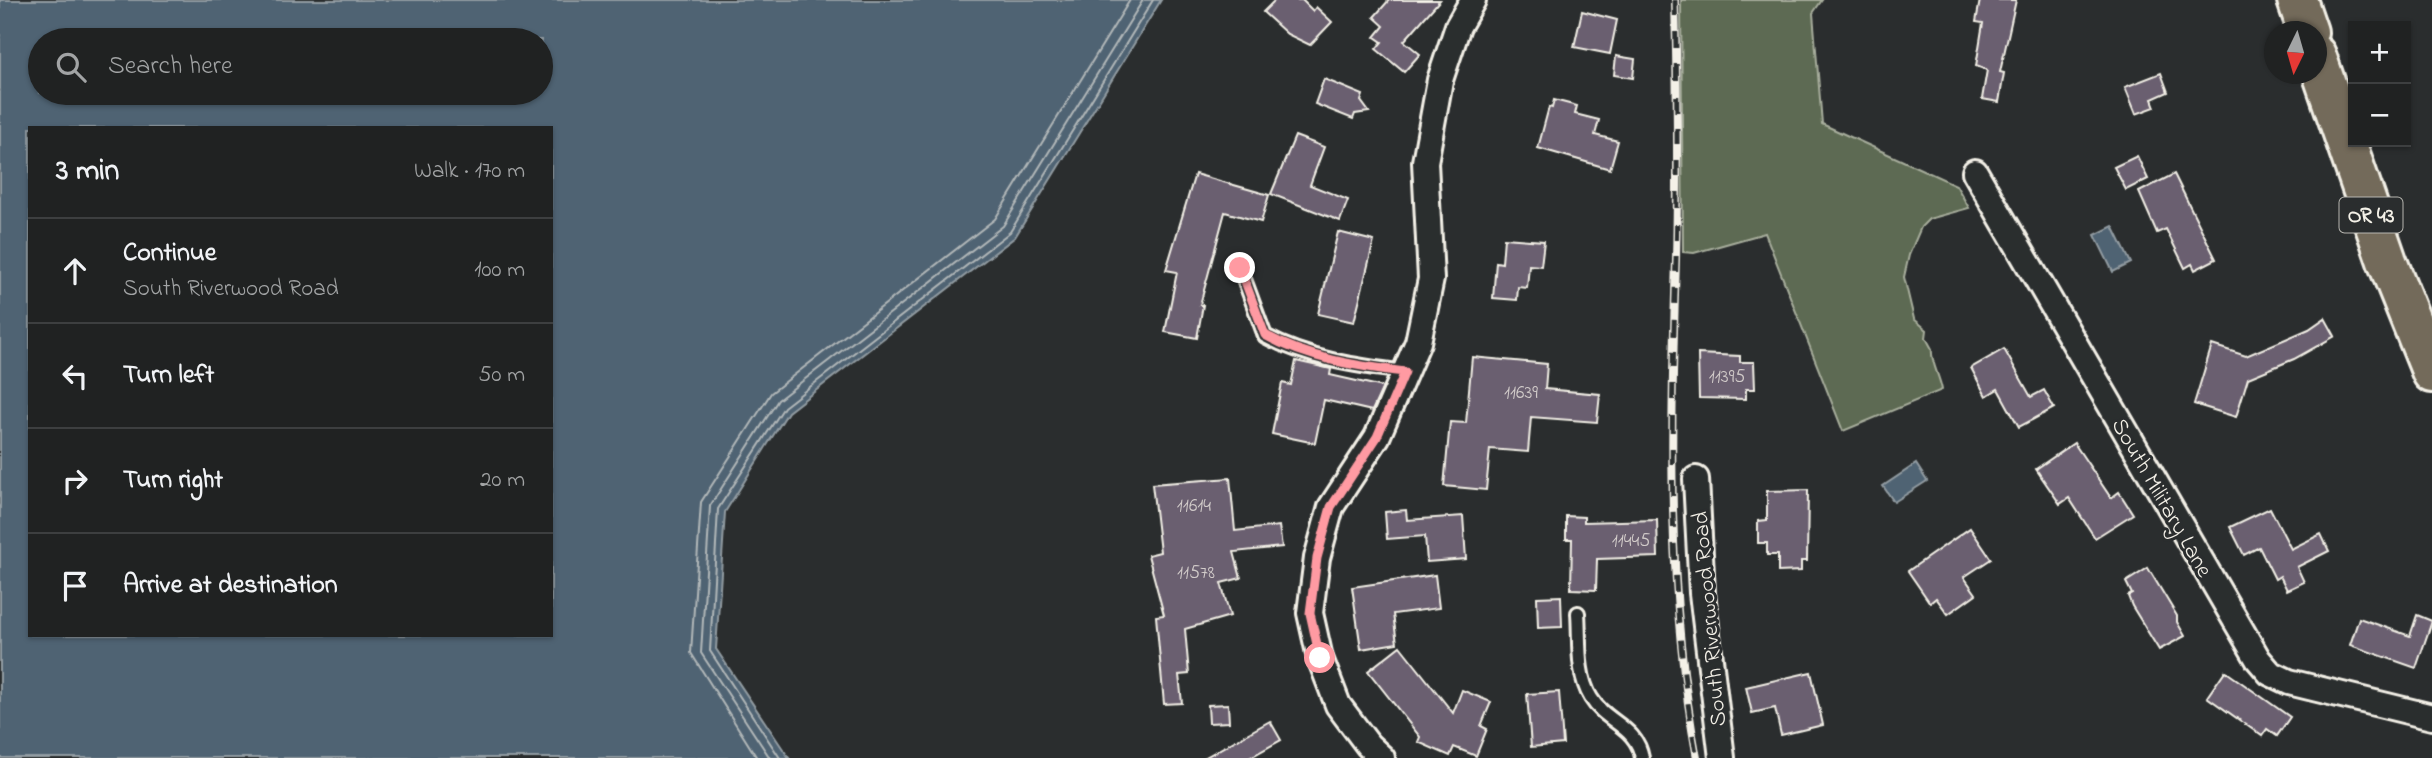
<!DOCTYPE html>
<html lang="en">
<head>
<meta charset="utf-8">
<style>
	:root { --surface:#202222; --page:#282a2a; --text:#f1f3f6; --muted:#a2a4a5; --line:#3d3f40 }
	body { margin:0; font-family:"Indie Flower",sans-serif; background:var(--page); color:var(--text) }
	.controls { position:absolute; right:21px; top:21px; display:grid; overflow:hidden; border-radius:0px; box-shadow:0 2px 5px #0004 }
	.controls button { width:63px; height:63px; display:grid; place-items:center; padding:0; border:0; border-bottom:2px solid var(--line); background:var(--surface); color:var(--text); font:35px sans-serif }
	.compass { position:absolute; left:2264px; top:21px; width:63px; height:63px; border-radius:50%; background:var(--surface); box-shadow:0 2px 5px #0004; rotate:185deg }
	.stop { position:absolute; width:21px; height:21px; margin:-16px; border:5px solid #ff9aa2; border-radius:50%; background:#fff }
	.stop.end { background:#ff9aa2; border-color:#fff; box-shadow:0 2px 7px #0008 }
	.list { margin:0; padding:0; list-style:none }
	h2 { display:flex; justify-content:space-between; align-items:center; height:91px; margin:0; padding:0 28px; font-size:30px }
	h2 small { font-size:23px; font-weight:400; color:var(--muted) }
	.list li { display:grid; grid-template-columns:46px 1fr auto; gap:21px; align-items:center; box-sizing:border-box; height:105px; padding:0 28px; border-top:2px solid var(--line) }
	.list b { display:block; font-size:26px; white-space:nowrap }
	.list p { margin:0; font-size:23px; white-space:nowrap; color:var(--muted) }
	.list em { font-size:23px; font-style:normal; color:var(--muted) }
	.icon { flex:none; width:38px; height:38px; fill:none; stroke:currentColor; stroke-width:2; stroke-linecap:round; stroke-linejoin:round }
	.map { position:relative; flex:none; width:2432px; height:758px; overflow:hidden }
	.search { position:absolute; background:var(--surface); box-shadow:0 2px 5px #0004; left:28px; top:28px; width:525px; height:77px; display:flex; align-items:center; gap:18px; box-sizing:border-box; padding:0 24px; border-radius:38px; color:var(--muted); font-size:26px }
	.panel { position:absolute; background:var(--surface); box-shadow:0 2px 5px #0004; left:28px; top:126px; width:525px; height:511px; border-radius:0px }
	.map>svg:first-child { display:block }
</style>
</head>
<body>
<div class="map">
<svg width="2432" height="758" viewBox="0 0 2432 758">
	<rect width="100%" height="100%" fill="#2a2d2e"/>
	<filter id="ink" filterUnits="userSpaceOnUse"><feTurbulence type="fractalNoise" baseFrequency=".0143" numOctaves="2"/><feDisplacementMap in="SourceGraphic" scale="14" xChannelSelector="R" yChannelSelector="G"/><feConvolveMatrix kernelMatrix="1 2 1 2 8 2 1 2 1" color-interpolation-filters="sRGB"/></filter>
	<g filter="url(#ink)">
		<path fill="#5d6a52" stroke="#a8ae9d" stroke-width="2" d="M1681,0H1822L1813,13L1822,124L1956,185L1969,208L1929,219L1921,227L1909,255L1904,277L1914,319L1927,330L1926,338L1932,349C1930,360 1940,377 1942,390L1843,431L1765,233L1694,253L1683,252Z"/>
		<g fill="#506373" stroke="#929ca2" stroke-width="2" fill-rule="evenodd">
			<path d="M0,0H1161L1015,237L788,412L725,512L716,649L789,758H0ZM541,40V93H40V40ZM30,128H551V635H30Z"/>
			<polygon points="2113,226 2131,263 2113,272 2095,235"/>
			<polygon points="1916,464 1927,481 1894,502 1883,486"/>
		</g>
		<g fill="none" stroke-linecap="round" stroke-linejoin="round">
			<g stroke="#b2b8b9" stroke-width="2">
				<polyline points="757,758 691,653 701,502 771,393 995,219 1130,0"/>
				<polyline points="770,758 701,653 710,506 778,400 1003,226 1143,0"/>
				<polyline points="780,758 710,651 718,509 784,407 1010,232 1153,0"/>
			</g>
		</g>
		<g fill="#6a5f6f" stroke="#f4f1e8" stroke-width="2">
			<polygon points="1275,0 1302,0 1313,11 1316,7 1332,22 1310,45 1287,34 1263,12"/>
			<polygon points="1389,0 1440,0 1404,41 1420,54 1404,72 1376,49 1382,42 1375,37 1384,26 1374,17"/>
			<polygon points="1980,0 2016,0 2000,72 2004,73 1999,102 1982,99 1987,70 1976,66 1983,23 1976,22"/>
			<polygon points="1582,11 1617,20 1610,54 1574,47"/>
			<polygon points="1616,56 1635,59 1633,78 1614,75"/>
			<polygon points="2161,73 2168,92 2152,99 2155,107 2136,114 2125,87"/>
			<polygon points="1324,79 1363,95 1361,101 1369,112 1355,114 1353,119 1315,104"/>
			<polygon points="1554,100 1577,106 1575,114 1599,120 1595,135 1618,141 1610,169 1538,148 1549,107 1552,108"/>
			<polygon points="1295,136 1324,147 1310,185 1348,200 1340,221 1271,194"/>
			<polygon points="2137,156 2148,179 2126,190 2114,167"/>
			<polygon points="1195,174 1269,195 1261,222 1225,212 1200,305 1203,305 1197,338 1165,332 1177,272 1166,270"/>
			<polygon points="2174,174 2216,259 2195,270 2192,264 2185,268 2166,229 2157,233 2139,192"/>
			<polygon points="1338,232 1374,241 1354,322 1318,314"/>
			<polygon points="1504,238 1544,241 1541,266 1529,265 1527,288 1518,287 1517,300 1493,298 1496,262 1502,263"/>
			<polygon points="2325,318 2335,336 2294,359 2248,378 2236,417 2194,404 2212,345 2246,356 2309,329"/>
			<polygon points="2004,349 2031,397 2044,390 2054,408 2019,427 1998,389 1986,396 1971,368"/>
			<polygon points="1698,354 1740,356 1740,362 1754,362 1755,389 1746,389 1746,399 1699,398"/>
			<polygon points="1472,357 1547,364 1545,389 1600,394 1597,422 1531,417 1528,452 1490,449 1486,490 1444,486 1450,422 1466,423"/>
			<polygon points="1296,361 1331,369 1330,375 1383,387 1372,411 1324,400 1315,443 1272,434 1282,383 1291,385"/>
			<polygon points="2074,443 2111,498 2119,492 2133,514 2095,538 2069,498 2060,504 2036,469"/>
			<polygon points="1230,478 1235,531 1279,526 1282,547 1234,552 1241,578 1221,583 1230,616 1185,629 1189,674 1179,675 1182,703 1164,704 1156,616 1164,615 1148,555 1160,552 1152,484"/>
			<polygon points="1808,490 1807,561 1801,561 1801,571 1778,572 1778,555 1767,555 1767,543 1758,543 1758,521 1767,520 1767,491"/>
			<polygon points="2270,508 2291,549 2321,534 2329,551 2297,567 2304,582 2287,590 2280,576 2275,579 2259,547 2244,555 2230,527"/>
			<polygon points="1406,510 1407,520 1463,516 1466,559 1427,562 1425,536 1387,539 1385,512"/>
			<polygon points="1566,516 1584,517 1584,522 1657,520 1658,557 1597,559 1596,590 1571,589 1572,539 1566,539"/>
			<polygon points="1970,528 1991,559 1964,577 1976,594 1948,614 1936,598 1930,603 1908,571"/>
			<polygon points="2148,568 2177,616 2177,622 2185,636 2159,650 2132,606 2128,596 2132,594 2126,582"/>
			<polygon points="1435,575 1439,608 1393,614 1397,643 1361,649 1352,587"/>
			<polygon points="1561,596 1562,627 1538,628 1537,597"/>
			<polygon points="2417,615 2432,621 2416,668 2350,645 2359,618 2410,636"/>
			<polygon points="1400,646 1453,713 1462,690 1491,702 1481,726 1487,729 1476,756 1454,747 1450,756 1418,742 1420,737 1368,671"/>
			<polygon points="2225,671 2290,717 2277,736 2267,729 2262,736 2207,697"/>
			<polygon points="1811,672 1823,725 1781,735 1775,708 1752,713 1746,687"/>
			<polygon points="1559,692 1563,744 1531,747 1527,694"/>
			<polygon points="1228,704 1229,722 1209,723 1208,705"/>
			<polygon points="1270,721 1281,740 1249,758 1204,758"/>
		</g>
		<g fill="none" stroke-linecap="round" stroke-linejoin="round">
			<defs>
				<g id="lane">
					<path d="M1240,268L1265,336C1308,359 1357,366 1405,372"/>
					<path d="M1578,613C1580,640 1576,674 1591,698C1606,723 1637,726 1642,758"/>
				</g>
				<g id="street">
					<polyline points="1975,172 2258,659 2270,673 2289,682 2432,717"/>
					<polyline points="1696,479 1702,593 1722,758"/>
					<polyline points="1382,758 1368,745 1338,705 1320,658 1310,613 1317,558 1331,507 1377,437 1418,342 1431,279 1425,162 1440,80 1458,26 1473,0"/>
				</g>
				<g id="primary">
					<polyline points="2297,0 2308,32"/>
					<polyline points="2316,55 2387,261 2432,373"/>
				</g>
			</defs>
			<use href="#lane" stroke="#f4f1e8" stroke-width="18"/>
			<use href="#street" stroke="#f4f1e8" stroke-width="30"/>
			<use href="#primary" stroke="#f4f1e8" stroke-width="44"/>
			<use href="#lane" stroke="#2a2d2e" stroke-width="12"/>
			<use href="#street" stroke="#2a2d2e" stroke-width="24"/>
			<use href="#primary" stroke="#736b5a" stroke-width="38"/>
			<defs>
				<path id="rail" d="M1675,0C1677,87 1678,174 1676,260C1671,426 1666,594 1697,758"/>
			</defs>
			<use href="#rail" stroke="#f4f1e8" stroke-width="8"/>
			<use href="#rail" stroke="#2a2d2e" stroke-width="5" stroke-dasharray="16" stroke-linecap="butt"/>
		</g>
	</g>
	<g fill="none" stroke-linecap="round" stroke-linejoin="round" filter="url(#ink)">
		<path stroke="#ff9aa2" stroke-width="9" d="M1240,268L1265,335C1308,359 1357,366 1405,372L1377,437L1331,507L1317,558L1310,613L1320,658"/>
	</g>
	<g text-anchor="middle" stroke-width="6" stroke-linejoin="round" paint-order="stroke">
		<g font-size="19" fill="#d2ccca">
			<text x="1727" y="382">11395</text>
			<text x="1521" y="398">11639</text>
			<text x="1194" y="511">11614</text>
			<text x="1631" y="546">11445</text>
			<text x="1196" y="578">11578</text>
		</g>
		<rect fill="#2a2d2e" stroke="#b7b6b0" stroke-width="2" x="2339.5" y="197.5" width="63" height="35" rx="5"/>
		<g font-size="21" font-weight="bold" fill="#f4f1e8">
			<text x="2371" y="222">OR 43</text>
		</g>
		<g font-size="23" fill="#f4f1e8" stroke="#2a2d2e">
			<text transform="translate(2163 497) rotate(60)" y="8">South Military Lane</text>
			<text transform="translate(1708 619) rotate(-95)" y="8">South Riverwood Road</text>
		</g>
	</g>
</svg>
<div class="controls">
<button>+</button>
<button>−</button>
</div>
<svg class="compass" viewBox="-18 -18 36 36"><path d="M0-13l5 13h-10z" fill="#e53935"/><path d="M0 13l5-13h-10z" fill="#a2a4a5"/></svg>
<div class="stop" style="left:1320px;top:658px"></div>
<div class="stop end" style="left:1240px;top:268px"></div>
<div class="search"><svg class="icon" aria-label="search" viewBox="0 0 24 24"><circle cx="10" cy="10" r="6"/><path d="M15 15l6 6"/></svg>Search here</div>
<section class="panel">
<h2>3 min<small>Walk · 170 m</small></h2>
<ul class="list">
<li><svg class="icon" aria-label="ahead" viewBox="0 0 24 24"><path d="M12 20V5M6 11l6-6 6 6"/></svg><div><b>Continue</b><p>South Riverwood Road</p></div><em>100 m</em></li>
<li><svg class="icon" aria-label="left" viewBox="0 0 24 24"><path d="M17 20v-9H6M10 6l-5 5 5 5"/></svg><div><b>Turn left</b></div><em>50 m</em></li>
<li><svg class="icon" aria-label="right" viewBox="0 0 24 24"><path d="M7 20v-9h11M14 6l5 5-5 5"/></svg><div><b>Turn right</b></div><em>20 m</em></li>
<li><svg class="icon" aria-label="arrive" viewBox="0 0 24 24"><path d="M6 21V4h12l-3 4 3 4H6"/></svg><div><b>Arrive at destination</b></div></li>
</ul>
</section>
</div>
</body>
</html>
